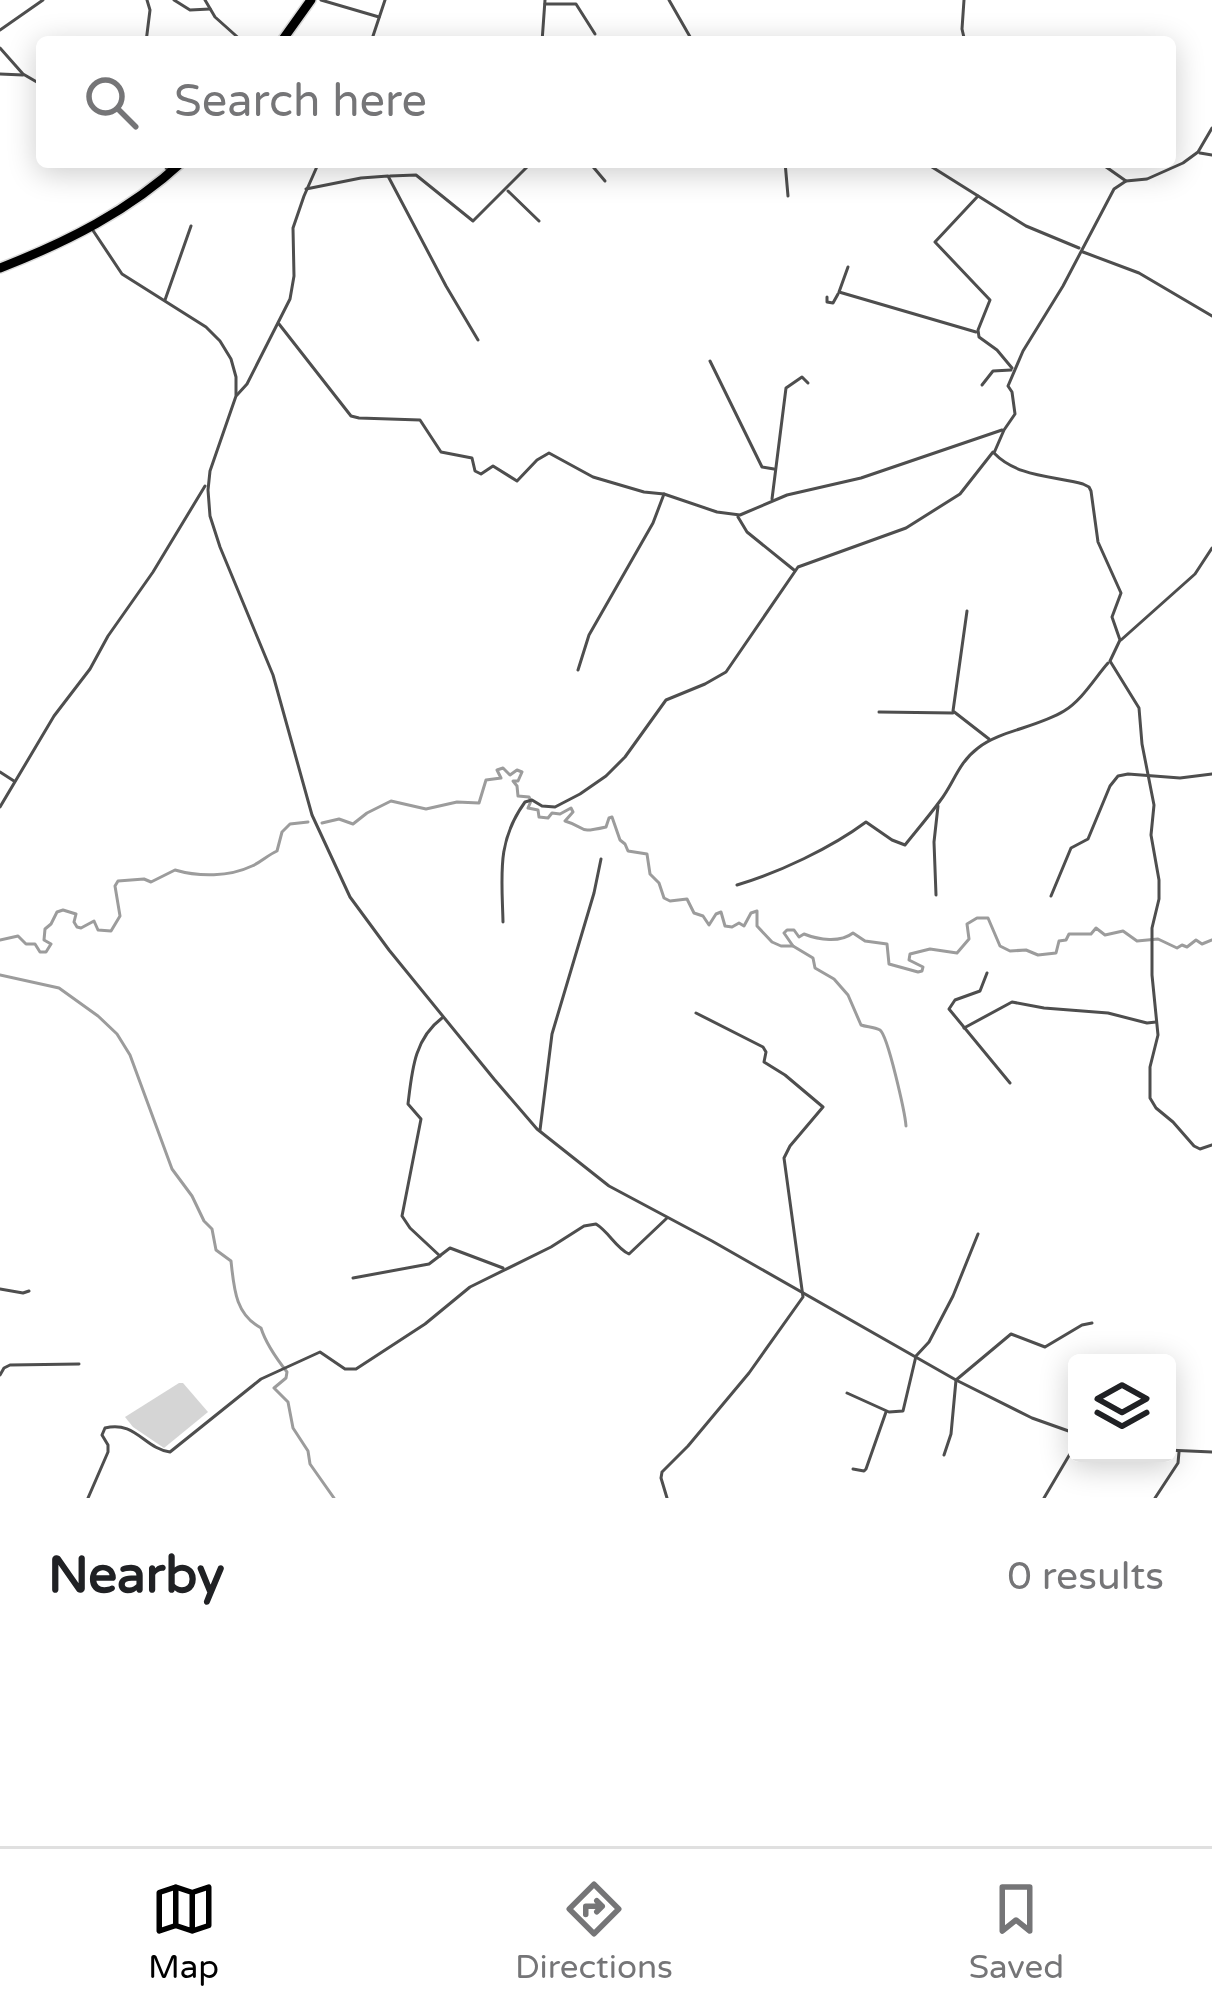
<!DOCTYPE html>
<html lang="en">
<head>
<meta charset="utf-8">
<style>
	:root { --surface:#fff; --page:#f2f2f2; --text:#202124; --muted:#757577; --line:#e0e0e0; --accent:#000 }
	body { margin:0; font-family:"Varela Round",sans-serif; background:var(--page); color:var(--text) }
	.controls { position:absolute; right:36px; bottom:36px; display:grid; overflow:hidden; border-radius:12px; box-shadow:0 6px 30px #0003 }
	.controls button { width:108px; height:108px; display:grid; place-items:center; padding:0; border:0; border-bottom:3px solid var(--line); background:var(--surface); color:var(--text); font:60px sans-serif }
	.list { margin:0; padding:0; list-style:none }
	h2 { display:flex; justify-content:space-between; align-items:center; height:156px; margin:0; padding:0 48px; font-size:51px }
	h2 small { font-size:39px; font-weight:400; color:var(--muted) }
	.icon { flex:none; width:66px; height:66px; fill:none; stroke:currentColor; stroke-width:2; stroke-linecap:round; stroke-linejoin:round }
	.map { position:relative; flex:none; width:1212px; height:1498px; overflow:hidden }
	.search { position:absolute; background:var(--surface); box-shadow:0 6px 30px #0003; left:36px; right:36px; top:36px; height:132px; display:flex; align-items:center; gap:30px; box-sizing:border-box; padding:0 42px; border-radius:12px; color:var(--muted); font-size:45px }
	.sheet { height:348px; background:var(--surface) }
	nav { display:flex; justify-content:space-around; align-items:center; box-sizing:border-box; height:168px; border-top:3px solid var(--line); background:var(--surface); font-size:33px; color:var(--muted) }
	nav a { display:grid; justify-items:center; gap:6px }
	nav .on { color:var(--accent) }
	.map>svg:first-child { display:block }
</style>
</head>
<body>
<div class="map">
<svg width="1212" height="1498" viewBox="0 0 1212 1498">
	<rect width="100%" height="100%" fill="#fff"/>
	<polygon fill="#d5d5d5" points="179,1383 183,1383 208,1412 164,1448 133,1427 125,1417"/>
	<g fill="none" stroke-linecap="round" stroke-linejoin="round">
		<g stroke="#9c9c9c" stroke-width="3">
			<path d="M322,823L339,819L353,824L367,813L391,801L426,809L457,802L479,803L486,780L501,778L497,770L503,768L510,775L517,770L522,772L518,781H513L517,786L518,796L529,797L531,801L528,808L538,810L539,817L548,818L552,813L560,814L571,808L573,812L565,821C589,828 575,834 606,827L609,818L612,817L620,840L625,844L628,851L647,854L650,874L659,883L664,898L670,901L687,899L694,913L703,916L709,925L716,914L721,912L725,926L732,927L739,923L744,926L751,913L757,911V926L772,942L781,946H793L813,958L815,968L834,979L848,995L861,1025C867,1027 874,1027 880,1030C888,1036 905,1113 906,1126"/>
			<path d="M0,940L18,936L26,944H35L40,952H46L51,944L44,940L45,929L51,924L57,912L63,910L76,914L74,922L77,927L81,928L94,921L98,930L111,931L120,916L115,886L118,881L144,879L151,882L175,870C199,877 229,877 252,866C261,862 268,855 277,851L282,832L290,824L308,822"/>
			<path d="M793,946L784,933L787,930H794L799,937L804,934C819,940 840,943 853,933L865,941L887,944L889,964L918,972L922,971L923,967L909,960L910,954L930,949L957,953L969,939L967,924L977,918H988L1000,946L1010,951L1026,950L1038,955L1056,953L1059,941L1066,940L1069,934H1091L1096,928L1105,935L1123,931L1137,941L1158,939L1177,948L1182,945L1187,947L1196,940L1202,944L1212,940"/>
			<path d="M0,975L59,988L98,1016L117,1034L130,1055L172,1169L192,1196L204,1221L212,1229L216,1250L231,1261C234,1288 235,1314 261,1328C266,1344 276,1358 287,1372L286,1378L274,1388L288,1402L293,1428L308,1451L310,1464L334,1498"/>
		</g>
		<defs>
			<g id="primary">
				<polyline points="281,42 311,0"/>
				<path d="M0,268C67,242 129,211 182,162"/>
			</g>
		</defs>
		<use href="#primary" stroke="#dbdbdb" stroke-width="12"/>
		<g stroke="#4e4e4e" stroke-width="3">
			<polyline points="174,0 190,10 210,9"/>
			<polyline points="205,0 215,17 243,42"/>
			<polyline points="321,0 379,17"/>
			<polyline points="669,0 693,42"/>
			<polyline points="964,0 962,29 965,42"/>
			<polyline points="545,4 576,4 595,34"/>
			<polyline points="0,30 43,0"/>
			<polyline points="146,42 150,10 147,0"/>
			<polyline points="371,42 385,0"/>
			<polyline points="542,42 545,0"/>
			<polyline points="0,48 23,74 42,85"/>
			<polyline points="0,74 23,75"/>
			<path d="M1212,128L1198,152L1183,163L1147,179L1126,181L1114,189L1063,286L1023,351L1008,386L1012,392L1015,414L1004,430L994,453C1017,477 1053,476 1083,484L1089,487L1091,491L1098,542L1121,593L1112,617L1120,640L1110,661L1139,708L1142,744L1154,805L1151,835L1159,880V899L1152,928V975L1158,1035L1150,1067V1098L1156,1108L1173,1122L1194,1146L1200,1149L1212,1145"/>
			<polyline points="1200,153 1212,155"/>
			<polyline points="162,162 169,172"/>
			<polyline points="589,162 605,181"/>
			<polyline points="785,162 788,196"/>
			<polyline points="924,162 1026,226 1079,248"/>
			<polyline points="1099,162 1126,181"/>
			<polyline points="390,176 416,175 473,221 532,162"/>
			<polyline points="306,189 361,178 388,176 446,286 478,340"/>
			<polyline points="508,191 539,221"/>
			<polyline points="978,196 935,242 990,300 978,330 979,337 997,350 1012,368"/>
			<polyline points="92,229 122,274 206,327 220,341 231,359 236,377 236,396 210,471 208,490 210,516 220,547 273,675 312,815 350,897 389,950 494,1079 537,1129 609,1186 712,1241 956,1380 1032,1418 1077,1434"/>
			<polyline points="1083,252 1139,273 1212,316"/>
			<polyline points="848,267 839,292 976,332"/>
			<polyline points="827,297 827,302 833,303 838,294"/>
			<polyline points="165,300 191,226"/>
			<polyline points="279,324 351,416 359,418 420,420 441,452 472,458 475,471 481,474 493,466 517,481 537,460 549,453 593,477 644,492 664,494"/>
			<polyline points="710,361 762,467 774,469"/>
			<polyline points="982,385 993,371 1011,370"/>
			<polyline points="237,395 247,384 290,299 294,276 293,228 304,196 319,162"/>
			<polyline points="772,499 786,388 802,377 808,383"/>
			<polyline points="738,517 747,532 794,570"/>
			<polyline points="967,611 953,711 989,739"/>
			<polyline points="1121,640 1195,574 1212,548"/>
			<polyline points="578,670 589,635 653,523 664,494 717,512 740,515 787,495 861,478 1002,430"/>
			<polyline points="879,712 953,713"/>
			<polyline points="0,772 14,781"/>
			<polyline points="0,807 54,716 90,669 108,636 153,572 205,486"/>
			<path d="M737,885C778,873 831,848 866,822L892,840L905,845C917,830 929,816 940,801C954,783 958,763 978,748C999,731 1038,727 1064,711C1082,700 1094,679 1108,663"/>
			<polyline points="936,895 934,842 938,806"/>
			<polyline points="1051,896 1071,848 1088,839 1110,786 1118,776 1128,774 1180,778 1212,774"/>
			<path d="M503,922C502,876 496,842 525,802L532,800L542,806L555,807L580,794L606,776L625,757L666,700L705,684L726,672L798,567L906,528L960,494L993,452"/>
			<polyline points="987,973 980,991 955,1000 949,1009 1010,1083"/>
			<polyline points="964,1028 1012,1002 1044,1008 1108,1013 1147,1023 1156,1022"/>
			<polyline points="540,1130 552,1034 594,893 601,859"/>
			<path d="M440,1256L410,1228L402,1216L421,1119L408,1104C412,1071 414,1039 442,1018"/>
			<polyline points="353,1278 429,1264 450,1248 503,1268"/>
			<polyline points="0,1289 23,1293 29,1291"/>
			<polyline points="0,1375 4,1368 10,1365 79,1364"/>
			<polyline points="847,1393 889,1412 903,1411 916,1356 929,1342 953,1296 978,1234"/>
			<polyline points="1167,1450 1212,1452"/>
			<polyline points="944,1455 951,1434 956,1380 1011,1334 1045,1347 1082,1325 1092,1323"/>
			<polyline points="853,1469 864,1471 866,1469 886,1412"/>
			<path d="M88,1498L108,1452V1445L102,1435L105,1428C135,1420 145,1449 170,1452L261,1379L320,1352L345,1369H356L425,1324L470,1287L551,1247L584,1226L596,1224C609,1232 616,1248 629,1254L667,1218"/>
			<polyline points="667,1498 661,1478 662,1472 688,1446 749,1373 803,1297 784,1158 790,1146 823,1107 785,1075 764,1062 766,1052 763,1047 696,1013"/>
			<polyline points="1044,1498 1077,1442"/>
			<polyline points="1155,1498 1178,1463 1179,1452"/>
		</g>
		<use href="#primary" stroke="#000" stroke-width="9"/>
	</g>
</svg>
<div class="controls">
<button><svg class="icon" aria-label="layers" viewBox="0 0 24 24"><path d="M12 4l9 5-9 5-9-5zM3 14l9 5 9-5"/></svg></button>
</div>
<div class="search"><svg class="icon" aria-label="search" viewBox="0 0 24 24"><circle cx="10" cy="10" r="6"/><path d="M15 15l6 6"/></svg>Search here</div>
</div>
<section class="sheet">
<h2>Nearby<small>0 results</small></h2>
<ul class="list">
</ul>
</section>
<nav>
<a class="on"><svg class="icon" aria-label="map" viewBox="0 0 24 24"><path d="M3 6l6-2 6 2 6-2v14l-6 2-6-2-6 2zM9 4v14M15 6v14"/></svg>Map</a>
<a><svg class="icon" aria-label="directions" viewBox="0 0 24 24"><path d="M12 3l9 9-9 9-9-9zM9 14v-3h6M13 9l2 2-2 2"/></svg>Directions</a>
<a><svg class="icon" aria-label="saved" viewBox="0 0 24 24"><path d="M7 4h10v16l-5-4-5 4z"/></svg>Saved</a>
</nav>
</body>
</html>
